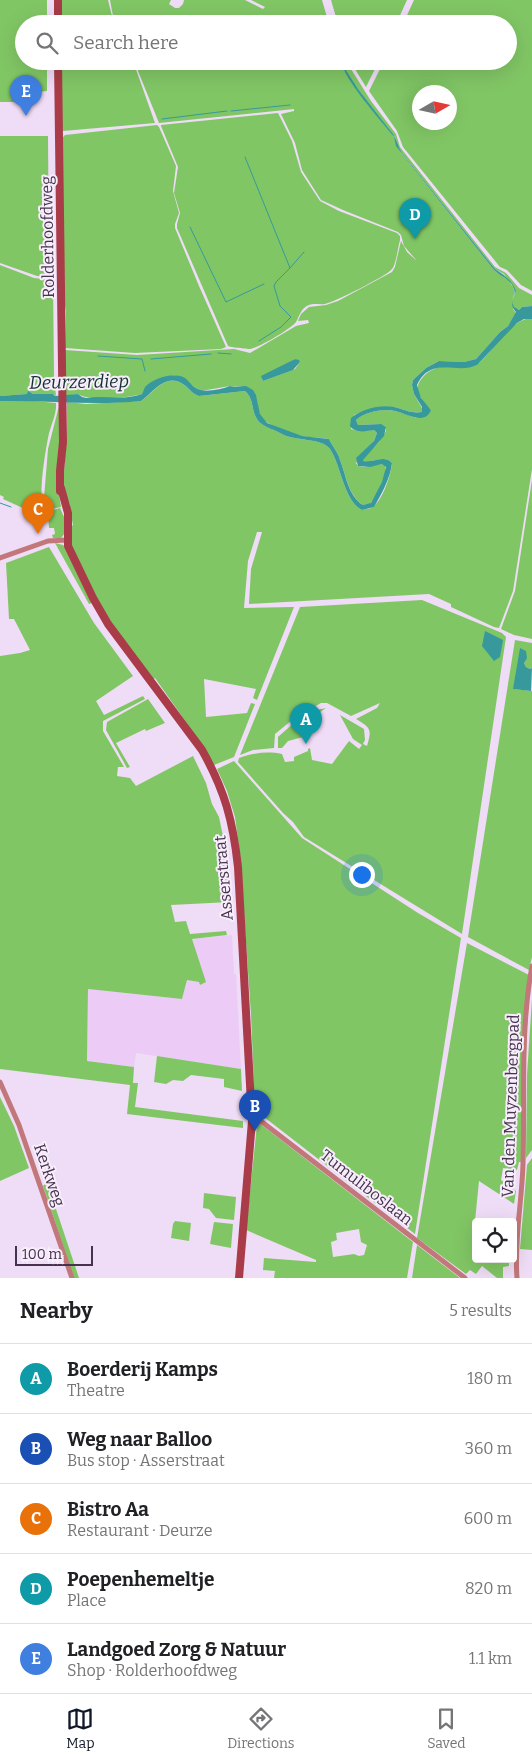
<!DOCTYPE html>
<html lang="en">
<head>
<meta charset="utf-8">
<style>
	:root { --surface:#fff; --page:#f6f6f6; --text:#202124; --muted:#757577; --line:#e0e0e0; --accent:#111827 }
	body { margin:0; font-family:Bitter,serif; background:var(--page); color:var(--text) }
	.controls { position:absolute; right:15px; bottom:15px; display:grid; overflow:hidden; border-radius:5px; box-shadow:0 5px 20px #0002 }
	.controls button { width:45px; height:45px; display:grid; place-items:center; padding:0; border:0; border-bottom:1px solid var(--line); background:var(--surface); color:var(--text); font:25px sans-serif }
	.compass { position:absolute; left:412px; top:85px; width:45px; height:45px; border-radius:50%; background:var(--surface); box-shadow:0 5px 20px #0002; rotate:81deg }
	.scale { position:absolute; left:15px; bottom:12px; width:78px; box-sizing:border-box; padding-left:5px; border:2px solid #45324c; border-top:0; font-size:14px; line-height:18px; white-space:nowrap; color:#45324c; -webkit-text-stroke:4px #f7edfb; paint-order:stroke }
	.you { position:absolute; left:361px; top:874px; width:18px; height:18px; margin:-12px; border:4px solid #fff; border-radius:50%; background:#1a73e8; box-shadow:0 0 0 8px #1a73e833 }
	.badge { display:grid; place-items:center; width:32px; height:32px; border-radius:50%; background:var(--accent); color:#fff; font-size:16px; font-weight:700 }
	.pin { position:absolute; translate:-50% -41px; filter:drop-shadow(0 1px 2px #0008) }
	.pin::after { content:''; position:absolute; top:26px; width:18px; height:15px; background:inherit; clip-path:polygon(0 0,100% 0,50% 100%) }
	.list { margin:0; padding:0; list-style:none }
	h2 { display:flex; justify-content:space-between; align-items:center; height:65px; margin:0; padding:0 20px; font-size:21px }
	h2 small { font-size:16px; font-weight:400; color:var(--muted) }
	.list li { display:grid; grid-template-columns:32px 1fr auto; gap:15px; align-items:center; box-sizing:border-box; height:70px; padding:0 20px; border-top:1px solid var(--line) }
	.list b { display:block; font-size:19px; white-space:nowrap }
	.list p { margin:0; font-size:16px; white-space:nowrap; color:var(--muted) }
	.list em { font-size:16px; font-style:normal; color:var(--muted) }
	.icon { flex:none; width:28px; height:28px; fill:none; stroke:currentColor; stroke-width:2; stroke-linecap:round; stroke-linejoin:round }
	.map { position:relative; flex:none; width:532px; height:1278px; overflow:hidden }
	.search { position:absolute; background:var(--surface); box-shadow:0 5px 20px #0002; left:15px; right:15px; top:15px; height:55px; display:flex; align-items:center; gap:12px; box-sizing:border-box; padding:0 18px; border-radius:28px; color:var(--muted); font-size:19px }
	.sheet { height:415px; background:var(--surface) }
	nav { display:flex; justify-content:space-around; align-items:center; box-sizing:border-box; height:70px; border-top:1px solid var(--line); background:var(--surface); font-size:14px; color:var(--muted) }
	nav a { display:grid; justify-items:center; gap:2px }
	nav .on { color:var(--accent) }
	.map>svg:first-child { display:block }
</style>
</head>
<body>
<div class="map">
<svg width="532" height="1278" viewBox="0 0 532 1278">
	<rect width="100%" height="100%" fill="#efdcf6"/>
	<polygon fill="#ecccf7" points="232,935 234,974 236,974 241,1069 136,1053 134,1067 87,1061 88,989 182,999 187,980 199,982 192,939"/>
	<g fill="#81c665" fill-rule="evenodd">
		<polygon points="0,0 47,0 47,24 24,24 24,61 47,61 47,91 38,92 35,102 0,102"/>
		<polygon points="60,0 108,0 114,24 60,24"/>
		<polygon points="110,0 171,0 169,4 175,8 179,8 183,4 184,0 245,0 263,9 265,7 251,0 322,0 329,24 116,24 113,16"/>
		<polygon points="331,0 407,0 396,24 338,24"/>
		<path d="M414,0H532V291L521,285L507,270L500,267L403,147L397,131L369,91L384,61H508V24H403ZM420,92H450V122H420Z"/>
		<polygon points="61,61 133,61 155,123 63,131 62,129"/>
		<path d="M134,61H340L342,68L346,73L341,61H346L371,101L396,134L400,147L495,267L506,273L519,288L532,295V306L522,307L519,310L515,309L513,306V309L516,313L508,326L500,332L476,359L464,362L439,361L426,368L413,380L412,385L414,394L423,410L422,412C410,414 401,407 390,407C377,406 366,411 354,415L351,429L358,431L374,430L377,433L374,441L356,463L358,466L365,467L382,464H385C388,476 377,494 370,504L363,505C348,495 346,475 340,460C338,452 332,446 329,439C320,437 310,438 301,436C290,433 278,429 268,423C248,412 270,383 232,387L230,386L201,391L194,387L184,378L174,375L155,381L146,387L142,394C131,398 87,401 78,394L66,396L65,350L137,355L234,349L250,353L296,326L309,323L308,320L298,321L301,314L309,307L326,305L338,301L392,272L395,267L401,241L407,252L417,261L404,246L401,235L398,232L343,210L321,200L302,170L295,143L281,114L294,111V109L159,123ZM347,75L395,137L398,146L402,153L495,269L504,274L516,291L512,302C513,299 515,293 514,290C513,280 500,276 494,270L399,150L394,137ZM295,359L300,362L295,369L263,381L262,378Z"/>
		<polygon points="350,61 379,61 366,87"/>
		<path d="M278,113L292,141L301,172L320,201L339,211L397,233L400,236V240C398,247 396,265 392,269C387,276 334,302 325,304C320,305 314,303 309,305C301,308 300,315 296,322C291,329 258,348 250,349C247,349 230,347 228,346L177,228V224L180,213L174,193L178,167L161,126V125Z"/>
		<polygon points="157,125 159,127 176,166 173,191 179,213 175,224 175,228 199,286 226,347 221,349 135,353 65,348 66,311 64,299 62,138 65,135"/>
		<polygon points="0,136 48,136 49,277 37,276 0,263"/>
		<polygon points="0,265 34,278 53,280 54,376 56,396 53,394 33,394 28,392 28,394 0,396"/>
		<path d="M529,318L532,319V469L513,591L499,628L494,627L451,607V604L429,594L249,604L251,569L262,532H257L248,561L244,608L294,607L257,700L253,698L256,689L204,679L206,717L247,713L251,703L255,704L234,757L214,765L205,749L155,678L152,680L105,615L71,545V527L73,525L69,506L70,505L63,486L67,427V402L86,404L141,401C153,394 165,372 183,384C189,388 192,394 199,396L245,391C254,398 251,410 257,419C262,426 273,429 280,433C294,442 321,437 330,449C341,465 344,501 362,510C365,509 370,509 373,507C383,499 391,475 392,463C385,454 373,463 363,461V458L379,442L386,431V427L380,424L358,425L356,420C365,412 383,408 394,411C402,412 410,416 417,418L431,410C428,406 423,403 421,398C417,388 416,385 423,377C437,361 456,369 475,366C492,354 507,323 529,318Z"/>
		<path d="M0,401H34L56,403C57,415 50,426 48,438C44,460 40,484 42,506L25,509L3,499L4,497L0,495Z"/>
		<polygon points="59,406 61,441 58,489 61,507 52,509 52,507 47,507 47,503 44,504 44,498 48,449"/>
		<polygon points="532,480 532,639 514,635 501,629 515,591"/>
		<polygon points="60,508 64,517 65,533 61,538 53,538 52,535 55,534 54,528 49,528 48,515 53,514 53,510"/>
		<polygon points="55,543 63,545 66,548 92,603 89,604"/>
		<polygon points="49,547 94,623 133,676 96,701 104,715 143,696 145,699 103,721 103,731 124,767 118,767 117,776 130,778 136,786 193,756 206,783 212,804 219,817 224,841 230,902 171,905 175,922 186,921 190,934 226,931 227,935 192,939 206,982 200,985 199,982 187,980 182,999 88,989 87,1061 134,1067 133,1083 138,1083 135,1107 243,1121 243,1128 127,1114 130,1085 0,1069 0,656 20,653 30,650 14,619 9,619 6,563"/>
		<path d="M422,600L502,633L506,637L462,934L304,837L293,822L283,813L238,762L239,758C254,753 267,751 282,754L285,762L294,761V757L308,751V749L310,748L312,760L332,764L349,741L359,749L362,745L353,739L340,715L364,729L365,740L363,744L367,746C372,729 371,728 356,719L377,708L380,703L351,716L327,703H321L292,720L275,734L274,748L253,750L240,755L300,607Z"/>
		<polygon points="515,640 532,643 532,668 530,669 526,667 524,663 526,651 514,689 532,691 532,957 529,970 468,937"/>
		<polygon points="148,699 165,723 146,731 145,729 116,743 130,767 127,768 106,730 107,722"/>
		<path d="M326,708L304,723L307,736L288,741L282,748H278V737C291,725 308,711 326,708Z"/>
		<polygon points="234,761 302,838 418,913 461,938 415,1234 255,1110 251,1015 240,854 235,817 227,791 217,769"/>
		<polygon points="467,943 529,975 522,1162 519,1162 517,1170 503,1168 501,1180 516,1191 514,1204 479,1181 474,1231 476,1233 476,1259 509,1259 509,1266 503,1267 503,1278 497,1278 482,1266 476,1274 470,1270 466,1274 417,1238"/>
		<polygon points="532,999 532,1150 526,1158 527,1075"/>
		<polygon points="157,1056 241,1069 242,1091 224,1087 224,1079 191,1075 183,1081 173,1080 166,1084 154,1082"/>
		<polygon points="0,1097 14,1126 29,1168 0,1181"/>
		<path d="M259,1123L413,1242L407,1278H274L275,1271L263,1270L264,1258L316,1262V1260L246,1230L257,1125ZM359,1229L361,1242L367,1245L364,1255L359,1256L354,1254L333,1257L331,1242L337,1240L336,1233Z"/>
		<polygon points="532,1158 532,1250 520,1249 527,1165"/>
		<polygon points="47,1182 79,1278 74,1278 43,1186"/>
		<polygon points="204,1193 236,1197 234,1220 216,1218 209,1209 203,1208"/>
		<polygon points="175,1221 191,1223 189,1241 171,1238 173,1224"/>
		<polygon points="214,1222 233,1224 231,1248 210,1244"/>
		<polygon points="417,1245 460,1278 412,1278"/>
	</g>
	<g fill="#37999b">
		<path d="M340,61L358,89L393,134C397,140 398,147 402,153L495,269C504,275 512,280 516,291L512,302L514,307L519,310L522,307L532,306V319H524L517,323L477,365C457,375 431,355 417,385L421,398L431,410C425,426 406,413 395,411C383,408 365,412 356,420L358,425L381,424L386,427L384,436L363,460V461C373,463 385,454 392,463C390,479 382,493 374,507L362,510C344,501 341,465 330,449C321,437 294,442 280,433C273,429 261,426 257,419C251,410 254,398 245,391L199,396C192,394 189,388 183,384C165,372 152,394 141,401C93,406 47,400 0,401V396L27,394L28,391L33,394H53L55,396L78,394L82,397L86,398C104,395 124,401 142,394C143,392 144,389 145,387C153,378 175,371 185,378C190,382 193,388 200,390C208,392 223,389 230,386L233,387L246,386L253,390L256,395L260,414L267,423L302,436L329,439C332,446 338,452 340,460C346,475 348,496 363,505L371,503L382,482L386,467L382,464L370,467L358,466L356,458L374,441L377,433L374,430C366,431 356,434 350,426L351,418C361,409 381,404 394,407C403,409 412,414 422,412V407L414,394L412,385L413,380L426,368L439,361L464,362L476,359L500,332L508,326L516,312C507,302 517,299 514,289C512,280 500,276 494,270L399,150L396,146L394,137C379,118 347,83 340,61Z"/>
		<polygon points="295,359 299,360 300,362 293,370 263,381 261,376"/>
		<polygon points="485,631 503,640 500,657 494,661 482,646"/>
		<polygon points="520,648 526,651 527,658 524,663 526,667 530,669 532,668 531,691 513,689"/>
	</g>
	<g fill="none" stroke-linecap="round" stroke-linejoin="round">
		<g stroke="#37999b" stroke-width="1">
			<polyline points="231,111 290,105"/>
			<polyline points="162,119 227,111"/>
			<polyline points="245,157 290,268 276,282 274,286 280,306 291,317 281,327 259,341"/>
			<polyline points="190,227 226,302 264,284"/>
			<polyline points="290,268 304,252"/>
			<polyline points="218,353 231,354"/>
			<polyline points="98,356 142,359 145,371"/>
			<polyline points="151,359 211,354"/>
			<polyline points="0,503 11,507"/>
		</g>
		<g stroke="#c2777a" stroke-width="5">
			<polyline points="0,558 48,541 67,540"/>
			<polyline points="0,1082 19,1125 72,1278"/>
			<polyline points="252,1121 262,1122 465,1278"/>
			<path d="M517,1278C514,1239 522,1202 523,1164C525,1098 520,1031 532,966"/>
		</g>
		<g stroke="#a93c48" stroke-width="8">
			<polyline points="58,0 58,24"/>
			<polyline points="58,61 63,442 60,471 60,491"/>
			<path d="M61,488L68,513V546L93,598L108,624L202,750C225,791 233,821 238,867L252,1121L239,1278"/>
		</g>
	</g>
	<g text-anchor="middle" stroke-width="4" stroke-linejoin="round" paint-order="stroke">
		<g font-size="16" fill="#45324c" stroke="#f7edfb">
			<text transform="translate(47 237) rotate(-91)" y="6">Rolderhoofdweg</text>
			<text transform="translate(223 878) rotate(-95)" y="6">Asserstraat</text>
			<text transform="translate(510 1106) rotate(-88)" y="6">Van den Muyzenbergpad</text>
			<text transform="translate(50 1175) rotate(71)" y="6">Kerkweg</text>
			<text transform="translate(367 1187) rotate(38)" y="6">Tumuliboslaan</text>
		</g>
		<g font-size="18" font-style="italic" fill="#113030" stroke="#f7edfb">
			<text transform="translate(79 382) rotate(-1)" y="6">Deurzerdiep</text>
		</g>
	</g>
</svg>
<div class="controls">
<button><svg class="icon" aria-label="locate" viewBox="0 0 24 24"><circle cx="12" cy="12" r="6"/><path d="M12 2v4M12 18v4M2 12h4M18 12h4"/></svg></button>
</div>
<svg class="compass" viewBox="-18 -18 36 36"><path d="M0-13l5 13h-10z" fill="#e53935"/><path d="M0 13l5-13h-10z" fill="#757577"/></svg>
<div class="scale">100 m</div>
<div class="you"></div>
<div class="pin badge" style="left:306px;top:744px;background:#0f9aa8">A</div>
<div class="pin badge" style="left:255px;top:1131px;background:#1a4fb4">B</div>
<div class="pin badge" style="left:38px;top:534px;background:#e8710a">C</div>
<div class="pin badge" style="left:415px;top:239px;background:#0f9aa8">D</div>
<div class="pin badge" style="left:26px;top:116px;background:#3f7fe0">E</div>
<div class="search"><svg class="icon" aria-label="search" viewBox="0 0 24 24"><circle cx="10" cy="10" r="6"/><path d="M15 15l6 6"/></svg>Search here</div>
</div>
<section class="sheet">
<h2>Nearby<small>5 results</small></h2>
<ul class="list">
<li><span class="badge" style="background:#0f9aa8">A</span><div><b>Boerderij Kamps</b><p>Theatre</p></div><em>180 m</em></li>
<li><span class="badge" style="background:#1a4fb4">B</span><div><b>Weg naar Balloo</b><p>Bus stop · Asserstraat</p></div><em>360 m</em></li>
<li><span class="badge" style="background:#e8710a">C</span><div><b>Bistro Aa</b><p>Restaurant · Deurze</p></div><em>600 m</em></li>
<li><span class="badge" style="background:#0f9aa8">D</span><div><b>Poepenhemeltje</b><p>Place</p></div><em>820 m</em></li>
<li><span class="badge" style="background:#3f7fe0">E</span><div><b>Landgoed Zorg &amp; Natuur</b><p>Shop · Rolderhoofdweg</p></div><em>1.1 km</em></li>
</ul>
</section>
<nav>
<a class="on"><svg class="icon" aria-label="map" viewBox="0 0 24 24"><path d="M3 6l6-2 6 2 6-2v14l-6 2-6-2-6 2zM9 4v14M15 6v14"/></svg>Map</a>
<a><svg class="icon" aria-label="directions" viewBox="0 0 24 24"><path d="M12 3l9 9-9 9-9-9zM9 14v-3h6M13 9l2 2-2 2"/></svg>Directions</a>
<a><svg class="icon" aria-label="saved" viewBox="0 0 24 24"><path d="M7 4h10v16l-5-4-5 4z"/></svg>Saved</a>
</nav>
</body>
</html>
